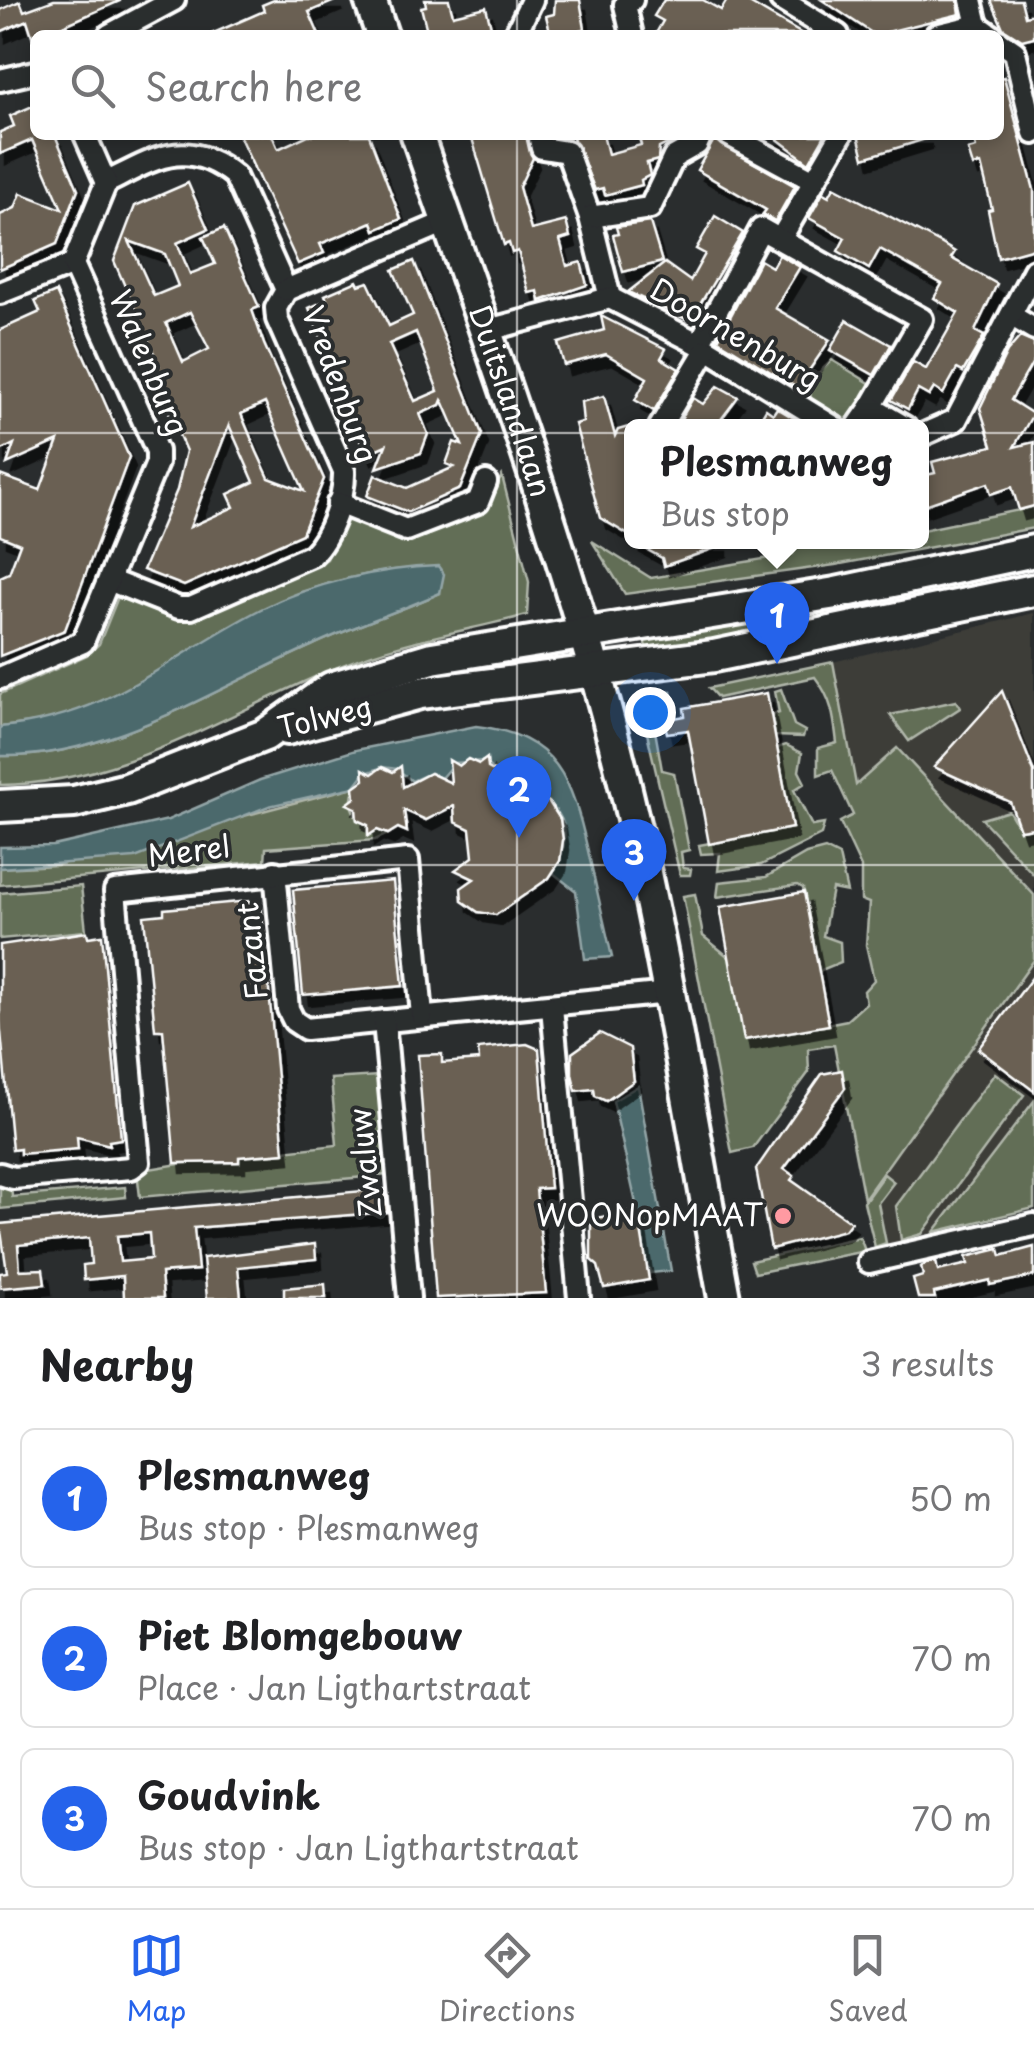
<!DOCTYPE html>
<html lang="en">
<head>
<meta charset="utf-8">
<style>
	:root { --surface:#fff; --page:#f6f6f6; --text:#202124; --muted:#757577; --line:#e0e0e0; --accent:#2563eb }
	body { margin:0; font-family:"Playpen Sans",sans-serif; background:var(--page); color:var(--text) }
	.you { position:absolute; left:650px; top:712px; width:35px; height:35px; margin:-25px; border:8px solid #fff; border-radius:50%; background:#1a73e8; box-shadow:0 0 0 15px #1a73e833 }
	.badge { display:grid; place-items:center; width:65px; height:65px; border-radius:50%; background:var(--accent); color:#fff; font-size:32px; font-weight:700 }
	.pin { position:absolute; translate:-50% -82px; filter:drop-shadow(0 2px 5px #0008) }
	.pin::after { content:''; position:absolute; top:52px; width:35px; height:30px; background:inherit; clip-path:polygon(0 0,100% 0,50% 100%) }
	.popup { position:absolute; left:624px; top:419px; width:305px; height:130px; box-sizing:border-box; display:grid; place-content:center; border-radius:15px; background:var(--surface); filter:drop-shadow(0 2px 8px #0005); font-size:32px; white-space:nowrap; color:var(--muted) }
	.popup b { font-size:38px; color:var(--text) }
	.popup::after { content:''; position:absolute; left:50%; top:100%; margin-left:-20px; border:20px solid transparent; border-top-color:var(--surface) }
	.list { margin:0; padding:0; list-style:none }
	h2 { display:flex; justify-content:space-between; align-items:center; height:130px; margin:0; padding:0 40px; font-size:42px }
	h2 small { font-size:32px; font-weight:400; color:var(--muted) }
	.list li { display:grid; grid-template-columns:65px 1fr auto; gap:30px; align-items:center; box-sizing:border-box; height:140px; margin:0 20px 20px; padding:0 20px; border:2px solid var(--line); border-radius:15px }
	.list b { display:block; font-size:38px; white-space:nowrap }
	.list p { margin:0; font-size:32px; white-space:nowrap; color:var(--muted) }
	.list em { font-size:32px; font-style:normal; color:var(--muted) }
	.icon { flex:none; width:55px; height:55px; fill:none; stroke:currentColor; stroke-width:2; stroke-linecap:round; stroke-linejoin:round }
	.map { position:relative; flex:none; width:1034px; height:1298px; overflow:hidden }
	.search { position:absolute; background:var(--surface); box-shadow:0 5px 15px #0003; left:30px; right:30px; top:30px; height:110px; display:flex; align-items:center; gap:25px; box-sizing:border-box; padding:0 35px; border-radius:15px; color:var(--muted); font-size:38px }
	.sheet { height:610px; background:var(--surface) }
	nav { display:flex; justify-content:space-around; align-items:center; box-sizing:border-box; height:140px; border-top:2px solid var(--line); background:var(--surface); font-size:28px; color:var(--muted) }
	nav a { display:grid; justify-items:center; gap:5px }
	nav .on { color:var(--accent) }
	.map>svg:first-child { display:block }
</style>
</head>
<body>
<div class="map">
<svg width="1034" height="1298" viewBox="0 0 1034 1298">
	<defs>
		<filter id="shadow"><feDropShadow dx="6" dy="10" stdDeviation="0" flood-color="#0009"/></filter>
	</defs>
	<rect width="100%" height="100%" fill="#2a2d2e"/>
	<filter id="ink" filterUnits="userSpaceOnUse"><feTurbulence type="fractalNoise" baseFrequency=".01" numOctaves="2"/><feDisplacementMap in="SourceGraphic" scale="20" xChannelSelector="R" yChannelSelector="G"/><feConvolveMatrix kernelMatrix="1 2 1 2 8 2 1 2 1" color-interpolation-filters="sRGB"/></filter>
	<g filter="url(#ink)">
		<polygon fill="#3d3d39" points="1034,613 1034,1208 875,1247 836,1047 901,1035 833,662"/>
		<g fill="#626e56" stroke="#b0b6aa" stroke-width="2.5">
			<polygon points="832,360 876,387 847,426 811,403 810,381"/>
			<path d="M502,476L529,582L527,615C467,631 400,641 343,665C231,710 125,784 0,785V756C109,759 214,689 311,646C353,626 397,612 440,593L438,567C380,568 313,583 261,610C204,638 155,681 96,706C65,720 33,723 0,727V694L87,655L99,644L118,597L162,612L200,617L327,559L344,518L411,541L480,514Z"/>
			<polygon points="1034,507 1034,528 835,565 625,594 592,541 651,578 793,554 801,542 922,542 922,530"/>
			<polygon points="980,578 984,594 649,657 644,640"/>
			<path d="M833,662L856,785L897,748L1034,895V960L864,1199L834,1045L808,1049L809,1072L753,1148L732,1153L683,896L695,894L703,936L730,958L745,1040L847,1020L866,1003L864,991L874,980L866,945L869,903L861,900V867L840,822L853,815L832,770L818,775V748L837,743C834,717 832,699 815,677L718,698L709,688Z"/>
			<polygon points="781,689 794,725 805,731 803,737 775,736 772,715 779,713 775,691"/>
			<polygon points="671,691 672,701 657,706 654,725 662,770 674,773 689,850 681,852 683,868 691,869 690,875 680,875 646,729 648,697"/>
			<polygon points="956,701 960,708 909,741 890,715"/>
			<polygon points="786,745 802,753 799,771 805,783 794,790 812,826 824,824 821,835 761,865 718,871 720,853 701,854 699,845 792,828 777,748"/>
			<polygon points="354,787 351,805 357,820 388,834 375,840 266,848 265,861 0,885 0,868 57,865"/>
			<polygon points="1009,811 1020,830 1034,828 1034,875 982,819"/>
			<polygon points="825,849 839,856 847,892 832,889 823,936 840,942 841,962 819,971 803,888 797,885 717,897 719,882 766,877 806,854"/>
			<polygon points="81,886 86,931 0,939 0,893"/>
			<polygon points="995,1073 1024,1095 922,1234 901,1240 896,1206"/>
			<polygon points="378,1076 387,1175 140,1197 137,1171 215,1158 217,1164 238,1162 239,1156 337,1145 331,1079"/>
			<polygon points="1034,1101 1034,1208 934,1232"/>
			<polygon points="884,1174 894,1182 878,1203 886,1243 875,1247 864,1202"/>
			<polygon points="11,1184 12,1197 125,1187 126,1197 0,1209 0,1185"/>
			<polygon points="860,1237 865,1251 755,1273 751,1261"/>
		</g>
		<g fill="#4b696c" stroke="#93a5a7" stroke-width="2.5">
			<path d="M438,566L444,574L440,593C398,612 353,626 311,646C214,689 109,759 0,756V727C116,715 163,659 261,609C313,583 380,568 438,566Z"/>
			<path d="M476,726C557,735 572,780 588,851C596,886 604,921 612,957L585,959L576,891L553,873C595,797 515,794 483,761L454,763L441,778L430,773L412,781L397,769L382,767L364,774L354,787L269,806L135,858L0,868V847L53,846L168,820L260,780L356,750Z"/>
			<polygon points="638,1086 671,1271 651,1273 643,1255 639,1217 613,1101"/>
		</g>
		<g fill="#6a6152" stroke="#fff" stroke-width="2.5" fill-rule="evenodd" filter="url(#shadow)">
			<polygon points="54,0 120,0 120,1 33,39 27,20 0,32 0,10 20,1 24,11"/>
			<polygon points="274,0 337,0 309,12 319,35 209,35 264,11 262,5"/>
			<polygon points="425,0 449,0 453,15 486,7 493,35 428,35 421,7 426,6"/>
			<polygon points="555,0 580,0 585,29 575,31 576,35 551,35 546,16 554,14"/>
			<polygon points="664,0 703,0 721,10 727,0 744,0 804,35 655,35 663,21 654,16"/>
			<polygon points="822,0 958,0 960,14 875,35"/>
			<polygon points="991,0 1021,0 1025,16 1034,14 1034,37 1022,40 1003,28"/>
			<polygon points="1004,77 1034,190 1034,248 998,258 988,210 992,209 981,164 973,166 968,150 976,148 973,135 999,135 999,78"/>
			<polygon points="35,105 35,135 55,135 78,189 57,244 0,269 0,215 15,208 21,193 62,209 32,140 0,154 0,132 14,126 10,116"/>
			<polygon points="239,135 272,135 278,149 308,135 369,135 401,219 375,230 372,222 344,234 320,244 324,253 298,264"/>
			<polygon points="471,135 526,135 533,158 519,187 531,230 566,221 570,237 560,240 567,266 581,262 587,285 540,301 538,291 529,293 518,251 512,253 509,243 504,245"/>
			<polygon points="572,135 603,135 608,154 641,145 638,135 685,135 659,148 658,160 647,163 650,175 641,180 642,185 605,195 603,188 595,190"/>
			<polygon points="772,135 825,135 809,163"/>
			<polygon points="858,135 925,135 926,139 864,158"/>
			<polygon points="714,140 795,186 775,221 763,214 766,210 697,170"/>
			<path d="M188,183L208,229L177,243L190,274L215,264L203,237L224,228L259,307L252,310L264,344L324,479L302,534L184,586L143,570L177,490L186,451L150,369L159,365L114,261L135,206ZM129,241L165,254L178,286L154,296ZM190,312L209,349L183,362L166,323ZM265,403L291,462L304,491L269,478L257,452L241,414ZM229,425L254,482L228,494L234,507L190,527Z"/>
			<polygon points="834,187 942,244 955,252 951,258 997,284 975,331 984,336 963,372 957,369 943,394 934,388 929,396 918,390 908,409 891,400 913,362 926,369 958,313 934,298 942,284 880,249 869,269 838,251 845,238 809,218 823,193 829,196"/>
			<polygon points="715,216 743,233 690,321 628,292 665,263 690,281 705,254 696,249"/>
			<polygon points="650,222 662,262 623,272 613,235 618,234 616,227"/>
			<polygon points="779,255 800,267 775,308 830,340 797,388 718,340 760,260 772,267"/>
			<path d="M414,261L482,434L460,489L408,512L367,496L375,475L407,488L454,467L446,464L454,442L462,445L444,403L442,400L440,405L420,414L428,434L421,453L377,468L386,445L366,454L325,362L329,360L309,308L327,300L325,295L357,281L359,285L368,282L389,326L413,315L393,270ZM416,332L438,391L415,401L389,344Z"/>
			<polygon points="56,292 129,457 65,630 0,656 0,577 9,573 20,544 0,536 0,475 40,490 58,441 7,464 14,444 0,451 0,330 40,312 35,301"/>
			<polygon points="601,316 666,349 661,358 679,369 654,411 635,400 647,378 606,354 564,365 558,343 604,330"/>
			<polygon points="847,320 891,345 874,375 830,350"/>
			<polygon points="1020,337 1034,343 1034,360 1011,400 1033,414 1014,447 1034,442 1034,506 1019,510 1012,487 991,494 988,483 922,506 922,476 935,473 932,462 992,446 980,408 1007,352"/>
			<polygon points="718,386 738,397 716,426 677,426 693,398 703,404"/>
			<polygon points="604,396 615,436 618,430 632,426 632,537 600,518 575,424 583,422 581,402"/>
			<polygon points="777,408 807,426 756,426 766,409 773,414"/>
			<polygon points="633,542 721,542 721,546 664,566 662,558"/>
			<polygon points="1002,691 1034,772 1034,828 1020,830 1010,802 934,767"/>
			<polygon points="767,693 792,828 709,844 688,730 667,733 664,720 685,716 684,708"/>
			<polygon points="487,758 488,768 549,802 560,819 563,840 560,861 549,878 496,915 478,912 462,901 461,888 474,879 455,870 473,857 470,829 455,822 454,806 426,820 404,810 407,832 398,828 388,834 377,830 368,836 368,825 357,820 356,808 347,804 355,798 354,787 364,780 363,769 372,774 382,767 393,772 401,766 403,787 430,773 451,783 449,760 459,766 468,759 479,764"/>
			<polygon points="393,881 403,986 303,995 293,890"/>
			<polygon points="804,892 829,1025 744,1040 720,907"/>
			<polygon points="249,901 250,906 261,904 284,1153 239,1157 239,1162 175,1163 163,1030 155,1030 144,916 164,914 164,909"/>
			<polygon points="87,932 88,937 102,935 121,1139 109,1141 110,1145 77,1137 78,1149 20,1154 20,1149 12,1150 0,1021 0,945"/>
			<polygon points="1034,975 1034,1091 978,1049"/>
			<polygon points="600,1033 630,1048 634,1081 606,1101 595,1096 594,1089 576,1091 572,1074 572,1053"/>
			<polygon points="527,1044 539,1049 550,1188 536,1189 546,1293 436,1298 418,1055 442,1054 442,1063 479,1060 478,1049"/>
			<polygon points="842,1070 845,1088 784,1169 794,1176 791,1180 851,1222 845,1230 771,1249 756,1169 822,1074"/>
			<path d="M385,1189L387,1212L194,1228L198,1270L161,1273L163,1298H124L123,1276L84,1280L83,1265L91,1264L89,1238L18,1245L20,1270L43,1269L45,1284L0,1288V1273L7,1272L0,1224ZM149,1233L151,1259L120,1262L117,1236Z"/>
			<polygon points="632,1211 639,1217 649,1280 604,1288 598,1266 591,1260 591,1219"/>
			<polygon points="315,1244 316,1259 238,1267 241,1298 207,1298 203,1258"/>
			<polygon points="1034,1247 1034,1276 990,1285 990,1280 934,1293 935,1298 918,1298 913,1279 923,1276 921,1267 928,1263 936,1261 938,1271 968,1264 966,1257 999,1249 1001,1256"/>
			<polygon points="325,1284 326,1298 284,1298 284,1288"/>
		</g>
		<g fill="none" stroke-linecap="round" stroke-linejoin="round">
			<defs>
				<g id="street">
					<polyline points="781,0 838,35"/>
					<polyline points="971,0 977,25 991,35"/>
					<polyline points="109,35 174,0"/>
					<polyline points="515,35 532,0"/>
					<polyline points="632,35 625,5 632,0"/>
					<polyline points="936,35 977,25"/>
					<polyline points="999,41 1015,52 1034,133"/>
					<polyline points="0,80 35,72"/>
					<polyline points="539,135 542,148 567,152 590,217 610,298"/>
					<polyline points="729,135 814,181"/>
					<path d="M106,183C154,159 186,136 235,176L286,290L276,308L277,319L344,471C345,496 330,538 312,555L191,608H179L111,581"/>
					<polyline points="590,217 650,208 674,157 697,144 701,135"/>
					<polyline points="781,238 841,135"/>
					<polyline points="286,290 448,221"/>
					<polyline points="0,293 73,264"/>
					<polyline points="1012,316 1034,329"/>
					<polyline points="488,330 610,298 699,344 834,427"/>
					<polyline points="699,344 761,229 922,319 871,407"/>
					<polyline points="660,427 706,350"/>
					<polyline points="857,427 871,407 905,427"/>
					<polyline points="922,435 956,420 1034,270"/>
					<polyline points="338,503 406,530 478,502 486,482"/>
					<polyline points="0,678 83,642 157,463 157,451 73,264 106,183 85,135"/>
					<polyline points="275,872 288,1009 294,1021 306,1029 669,993"/>
					<polyline points="552,1007 579,1298"/>
					<polyline points="384,1021 409,1298"/>
					<polyline points="0,1174 13,1178 131,1168 139,1162 115,891 408,860 422,1016"/>
					<polyline points="869,1262 1034,1225"/>
				</g>
				<g id="secondary">
					<polyline points="370,0 382,35"/>
					<path id="s1" d="M417,135C484,326 553,516 606,711C658,903 688,1102 724,1298"/>
					<polyline points="287,729 420,693 714,656 1034,590"/>
					<polyline points="0,806 74,802 127,789 265,735 331,688 432,658 836,593 1034,551"/>
				</g>
			</defs>
			<use href="#street" stroke="#fff" stroke-width="28"/>
			<use href="#secondary" stroke="#fff" stroke-width="38"/>
			<use href="#street" stroke="#2a2d2e" stroke-width="20"/>
			<use href="#secondary" stroke="#2a2d2e" stroke-width="30"/>
		</g>
	</g>
	<path fill="none" stroke="#fff" stroke-width="2.5" stroke-opacity="0.55" d="M517,0V35M517,135V1298M0,433H1034M0,865H1034"/>
	<circle fill="#ff9aa2" stroke="#2a2d2e" stroke-width="4" cx="783" cy="1216" r="10"/>
	<g text-anchor="middle" stroke-width="8" stroke-linejoin="round" paint-order="stroke">
		<g font-size="30" fill="#fff" stroke="#2a2d2e">
			<text transform="translate(735 335) rotate(30)" y="10">Doornenburg</text>
			<text transform="translate(148 363) rotate(67)" y="10">Walenburg</text>
			<text transform="translate(339 385) rotate(70)" y="10">Vredenburg</text>
			<text dy="10" stroke="none"><textPath href="#s1" startOffset="282">Duitslandlaan</textPath></text>
			<text transform="translate(325 718) rotate(-14)" y="10">Tolweg</text>
			<text transform="translate(189 852) rotate(-7)" y="10">Merel</text>
			<text transform="translate(253 951) rotate(-96)" y="10">Fazant</text>
			<text transform="translate(366 1163) rotate(-96)" y="10">Zwaluw</text>
		</g>
		<g font-size="30" fill="#fff" stroke="#2a2d2e" text-anchor="end">
			<text x="763" y="1226">WOONopMAAT</text>
		</g>
	</g>
</svg>
<div class="you"></div>
<div class="pin badge" style="left:777px;top:664px">1</div>
<div class="popup"><b>Plesmanweg</b>Bus stop</div>
<div class="pin badge" style="left:519px;top:838px">2</div>
<div class="pin badge" style="left:634px;top:901px">3</div>
<div class="search"><svg class="icon" aria-label="search" viewBox="0 0 24 24"><circle cx="10" cy="10" r="6"/><path d="M15 15l6 6"/></svg>Search here</div>
</div>
<section class="sheet">
<h2>Nearby<small>3 results</small></h2>
<ul class="list">
<li><span class="badge">1</span><div><b>Plesmanweg</b><p>Bus stop · Plesmanweg</p></div><em>50 m</em></li>
<li><span class="badge">2</span><div><b>Piet Blomgebouw</b><p>Place · Jan Ligthartstraat</p></div><em>70 m</em></li>
<li><span class="badge">3</span><div><b>Goudvink</b><p>Bus stop · Jan Ligthartstraat</p></div><em>70 m</em></li>
</ul>
</section>
<nav>
<a class="on"><svg class="icon" aria-label="map" viewBox="0 0 24 24"><path d="M3 6l6-2 6 2 6-2v14l-6 2-6-2-6 2zM9 4v14M15 6v14"/></svg>Map</a>
<a><svg class="icon" aria-label="directions" viewBox="0 0 24 24"><path d="M12 3l9 9-9 9-9-9zM9 14v-3h6M13 9l2 2-2 2"/></svg>Directions</a>
<a><svg class="icon" aria-label="saved" viewBox="0 0 24 24"><path d="M7 4h10v16l-5-4-5 4z"/></svg>Saved</a>
</nav>
</body>
</html>
